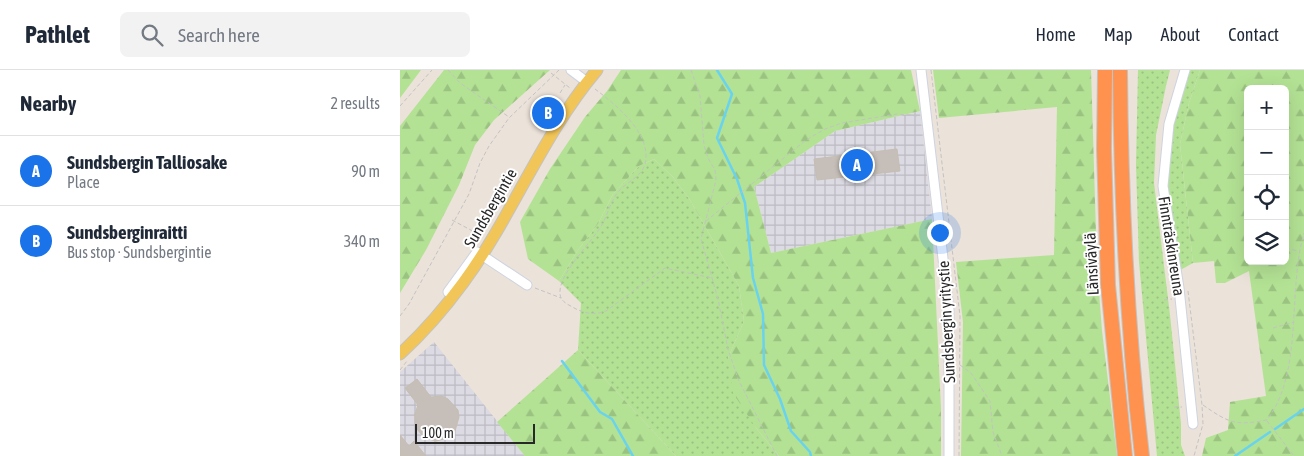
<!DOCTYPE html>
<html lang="en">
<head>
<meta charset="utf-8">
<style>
	:root { --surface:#fff; --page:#f2f2f3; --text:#1f2937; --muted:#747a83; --line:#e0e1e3; --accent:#1a73e8 }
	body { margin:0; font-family:"Asap Condensed",sans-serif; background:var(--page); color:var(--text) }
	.controls { position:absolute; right:15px; top:15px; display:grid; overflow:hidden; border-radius:8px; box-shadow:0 5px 20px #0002 }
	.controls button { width:45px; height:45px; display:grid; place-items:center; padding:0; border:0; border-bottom:1px solid var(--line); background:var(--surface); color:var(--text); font:25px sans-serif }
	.scale { position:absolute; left:15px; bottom:12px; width:120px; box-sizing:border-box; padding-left:5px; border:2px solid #282828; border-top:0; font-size:14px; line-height:18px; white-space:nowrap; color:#282828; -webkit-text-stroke:4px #fff; paint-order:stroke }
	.you { position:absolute; left:539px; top:162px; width:18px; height:18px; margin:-12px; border:4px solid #fff; border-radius:50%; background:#1a73e8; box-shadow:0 0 0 8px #1a73e833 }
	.badge { display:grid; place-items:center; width:32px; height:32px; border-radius:50%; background:var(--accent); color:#fff; font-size:16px; font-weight:700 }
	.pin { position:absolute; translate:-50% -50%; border:2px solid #fff; box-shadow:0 1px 5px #0006 }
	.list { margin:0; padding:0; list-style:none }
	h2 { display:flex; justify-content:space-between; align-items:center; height:65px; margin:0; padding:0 20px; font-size:21px }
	h2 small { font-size:16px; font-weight:400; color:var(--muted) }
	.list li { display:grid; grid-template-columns:32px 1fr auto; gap:15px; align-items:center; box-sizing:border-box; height:70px; padding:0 20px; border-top:1px solid var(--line) }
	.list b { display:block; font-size:19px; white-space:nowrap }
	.list p { margin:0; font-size:16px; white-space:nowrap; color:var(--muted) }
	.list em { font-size:16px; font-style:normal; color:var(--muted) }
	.icon { flex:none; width:28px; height:28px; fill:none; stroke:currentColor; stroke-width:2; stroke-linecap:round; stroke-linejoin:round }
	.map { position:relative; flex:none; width:904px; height:386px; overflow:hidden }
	header { display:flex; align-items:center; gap:30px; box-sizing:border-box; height:70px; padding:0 25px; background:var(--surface); border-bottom:1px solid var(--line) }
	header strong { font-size:24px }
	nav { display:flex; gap:28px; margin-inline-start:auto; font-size:18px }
	.search { width:350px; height:45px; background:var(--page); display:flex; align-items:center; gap:12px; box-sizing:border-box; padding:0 18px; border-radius:8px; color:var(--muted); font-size:19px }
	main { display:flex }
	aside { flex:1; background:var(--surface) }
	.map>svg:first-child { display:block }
</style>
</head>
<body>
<header>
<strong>Pathlet</strong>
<div class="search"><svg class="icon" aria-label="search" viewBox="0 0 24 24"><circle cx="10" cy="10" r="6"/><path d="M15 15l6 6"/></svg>Search here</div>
<nav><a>Home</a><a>Map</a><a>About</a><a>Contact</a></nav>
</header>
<main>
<aside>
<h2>Nearby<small>2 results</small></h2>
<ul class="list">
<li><span class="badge">A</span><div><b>Sundsbergin Talliosake</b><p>Place</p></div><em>90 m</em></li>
<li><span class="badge">B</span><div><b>Sundsberginraitti</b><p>Bus stop · Sundsbergintie</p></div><em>340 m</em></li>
</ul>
</aside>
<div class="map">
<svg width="904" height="386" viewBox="0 0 904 386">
	<defs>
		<pattern id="industrial-grid" width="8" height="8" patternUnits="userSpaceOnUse" patternTransform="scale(1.25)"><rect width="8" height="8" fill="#dcdae2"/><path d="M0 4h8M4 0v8" fill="none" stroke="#bdbbc2"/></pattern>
		<pattern id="grass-dots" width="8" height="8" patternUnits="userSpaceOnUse" patternTransform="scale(1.25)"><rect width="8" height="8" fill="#b3e294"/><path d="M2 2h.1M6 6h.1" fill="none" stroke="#9ac280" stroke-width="1.8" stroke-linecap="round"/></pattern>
		<pattern id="forest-firs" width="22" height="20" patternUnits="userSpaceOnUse" patternTransform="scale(1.25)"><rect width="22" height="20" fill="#b3e294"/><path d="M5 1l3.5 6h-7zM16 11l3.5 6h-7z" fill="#9ac280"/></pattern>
	</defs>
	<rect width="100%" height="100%" fill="#ebe2d9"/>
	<g fill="url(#industrial-grid)">
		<polygon points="520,41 532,149 371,183 354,117 435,61"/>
		<polygon points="34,272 125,386 0,386 0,302"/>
	</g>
	<g fill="url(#grass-dots)">
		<polygon points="738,0 770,0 766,16 756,65 754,113 770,245 781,354 781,375 785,386 757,386 739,192 736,95"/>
		<polygon points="780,0 800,0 789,33 780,74 793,193 773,204 767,127 768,45"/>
		<polygon points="254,89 273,107 290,130 339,216 344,251 328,288 356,358 379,386 276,386 178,280 181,233 159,211 178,180 198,154 213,124 239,96"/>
	</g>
	<g fill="url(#forest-firs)" fill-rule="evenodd">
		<polygon points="0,0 21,0 0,28"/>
		<polygon points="44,0 150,0 94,50 75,75 59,115 26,180 0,223 0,56"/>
		<polygon points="221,0 511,0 520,41 435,61 354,117 371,183 532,149 541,339 541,386 379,386 356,358 333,323 328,288 344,251 339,216 290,130 273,107 254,89 239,96 213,124 198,154 178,180 159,211 128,189 120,152 150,99 185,47 207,21"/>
		<polygon points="533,0 691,0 697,196 702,261 717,386 561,386 563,252 556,192 654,185 657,37 539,48"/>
		<path d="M800,0H904V386H802L806,368L828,360L830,332L866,326L849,201L825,213H816L814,191L793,193L780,74L789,33ZM848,19H885V191H848Z"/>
		<polygon points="178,280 276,386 125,386 97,352"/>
	</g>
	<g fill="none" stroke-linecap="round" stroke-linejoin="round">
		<g stroke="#69d3ef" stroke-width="2.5">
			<polyline points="317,0 332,24 317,68 337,109 345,133 353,208 363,244 364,295 380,329 391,361 410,382 411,386"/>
			<polyline points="162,291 200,342 212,349 233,386"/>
			<polyline points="875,359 904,339"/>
			<polyline points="835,386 870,362"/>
		</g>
	</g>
	<g fill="#c6bfb9" stroke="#c6beb3">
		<polygon points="497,79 500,101 417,110 414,89"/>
		<polygon points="17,309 31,327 42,326 48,329 58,340 59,347 55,361 44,369 36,371 29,369 22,365 17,359 15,352 15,344 18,335 5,318"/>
		<polygon points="0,365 9,376 14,371 26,386 0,386"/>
	</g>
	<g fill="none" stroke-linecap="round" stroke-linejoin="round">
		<defs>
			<g id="minor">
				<polyline points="171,0 187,12"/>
				<polyline points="521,0 549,240 549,386"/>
				<polyline points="785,0 769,54 763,116 779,218 793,354"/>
				<polyline points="48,222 77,182 127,215"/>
			</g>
			<path id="major" d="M0,284C23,263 44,239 63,213C113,145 142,65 197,0"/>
			<g id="highway">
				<polyline points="705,0 704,79 708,215 725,386"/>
				<path d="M720,0C721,129 727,258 742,386"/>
			</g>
		</defs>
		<use href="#minor" stroke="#ced3e1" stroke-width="11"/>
		<use href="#major" stroke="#c3c3c3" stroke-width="13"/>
		<use href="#highway" stroke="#c3c3c3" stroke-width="16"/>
		<g stroke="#c3c3c3" stroke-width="1" stroke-dasharray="4 2.5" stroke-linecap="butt">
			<polyline points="48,0 60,13 109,47"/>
			<polyline points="291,0 300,26 304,75 308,88 315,100 316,110 301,169 318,229 328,279 338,309 377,386"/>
			<polyline points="531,0 560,246 559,386"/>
			<polyline points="151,3 170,18"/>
			<path d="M195,19C215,34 247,60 246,87C246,106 228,110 218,122C211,131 208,143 203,153C193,172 158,203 160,224C161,233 170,235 176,239C187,244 195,245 206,241L265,198L312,208"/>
			<polyline points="160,23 165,15"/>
			<polyline points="0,36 32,0"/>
			<polyline points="52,150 82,166"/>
			<polyline points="306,151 406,70 425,59 442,53 497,44 518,46"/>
			<polyline points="886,178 898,181"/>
			<polyline points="135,218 161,228"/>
			<polyline points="788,221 802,335 803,354 794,386"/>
			<polyline points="764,230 772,229"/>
			<polyline points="0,246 9,234 69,124 80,93 89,76 109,48 159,0"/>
			<polyline points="873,258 894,252"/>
			<polyline points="560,295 571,303 590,331 593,362 602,386"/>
			<polyline points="0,300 7,291"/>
			<path d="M803,335C829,353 835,356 867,350C904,301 887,221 904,163"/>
			<polyline points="774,337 782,337"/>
			<polyline points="867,351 894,386"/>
		</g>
		<use href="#minor" stroke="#fff" stroke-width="9"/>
		<use href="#major" stroke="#f1c557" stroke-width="11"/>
		<use href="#highway" stroke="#ff924f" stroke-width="14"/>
	</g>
	<g text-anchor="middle" stroke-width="4" stroke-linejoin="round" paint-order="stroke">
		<g font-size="16" fill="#282828" stroke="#fff">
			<text transform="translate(90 138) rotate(-60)" y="6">Sundsbergintie</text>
			<text transform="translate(772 176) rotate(81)" y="6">Finnträskinreuna</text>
			<text transform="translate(691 194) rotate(-93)" y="6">Länsiväylä</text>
			<text transform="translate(546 252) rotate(-93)" y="6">Sundsbergin yritystie</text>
		</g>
	</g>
</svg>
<div class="controls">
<button>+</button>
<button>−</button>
<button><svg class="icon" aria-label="locate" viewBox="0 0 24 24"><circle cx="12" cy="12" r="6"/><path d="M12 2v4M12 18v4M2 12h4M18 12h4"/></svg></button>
<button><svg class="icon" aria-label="layers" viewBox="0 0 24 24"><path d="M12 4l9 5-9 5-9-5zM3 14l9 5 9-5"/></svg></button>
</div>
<div class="scale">100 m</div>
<div class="you"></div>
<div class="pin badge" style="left:457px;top:95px">A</div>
<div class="pin badge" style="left:148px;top:43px">B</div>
</div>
</main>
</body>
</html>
